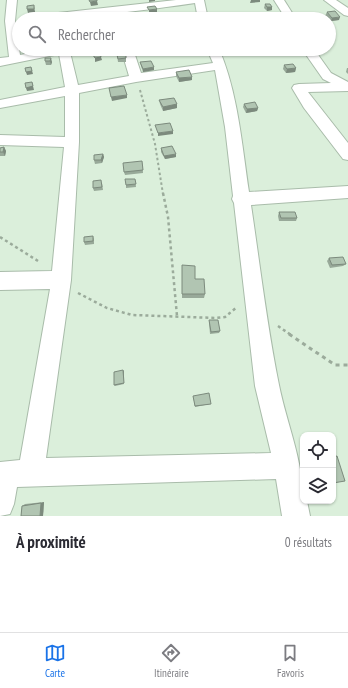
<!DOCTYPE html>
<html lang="fr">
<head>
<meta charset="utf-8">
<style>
	:root { --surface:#fff; --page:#f2f2f3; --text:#2b2b33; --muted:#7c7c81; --line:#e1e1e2; --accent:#1a73e8 }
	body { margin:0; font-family:"PT Sans Narrow",sans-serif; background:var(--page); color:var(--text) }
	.controls { position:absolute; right:12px; bottom:12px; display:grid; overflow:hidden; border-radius:8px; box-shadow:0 1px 3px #0004 }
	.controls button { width:36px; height:36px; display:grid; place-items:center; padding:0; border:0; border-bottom:1px solid var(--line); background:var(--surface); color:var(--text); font:20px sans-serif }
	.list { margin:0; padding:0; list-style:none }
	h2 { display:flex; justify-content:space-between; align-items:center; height:52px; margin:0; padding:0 16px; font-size:17px }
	h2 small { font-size:13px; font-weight:400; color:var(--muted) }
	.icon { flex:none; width:22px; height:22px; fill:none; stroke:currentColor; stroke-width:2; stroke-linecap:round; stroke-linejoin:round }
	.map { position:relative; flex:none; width:348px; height:516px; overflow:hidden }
	.search { position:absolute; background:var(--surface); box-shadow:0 1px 3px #0004; left:12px; right:12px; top:12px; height:44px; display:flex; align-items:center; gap:10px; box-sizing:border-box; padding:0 14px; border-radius:22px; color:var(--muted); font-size:15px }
	.sheet { height:116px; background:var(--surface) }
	nav { display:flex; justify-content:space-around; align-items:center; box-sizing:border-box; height:56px; border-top:1px solid var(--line); background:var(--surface); font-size:11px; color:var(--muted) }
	nav a { display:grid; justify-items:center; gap:2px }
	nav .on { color:var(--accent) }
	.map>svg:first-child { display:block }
</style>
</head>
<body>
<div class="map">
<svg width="348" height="516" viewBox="0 0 348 516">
	<rect width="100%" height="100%" fill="#dbefdb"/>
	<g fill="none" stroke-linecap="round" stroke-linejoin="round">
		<defs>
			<g id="street">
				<path d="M7,0H17L15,21L20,55L50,49H75L70,52L78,85L129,76L121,49H133L141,73L213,63L207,49H219C238,93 242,145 249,192L348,186V198L251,205C260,265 267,326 279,385C287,425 303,459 303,501H307L310,516H282L276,479L17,487L14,504L10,514L0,516V462L20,460L50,289L0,290V272L52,271L64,147L0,145V135L65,137V96L0,108V100L65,87L59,54L0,66V58L9,57L5,21ZM215,70L225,127L233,196L232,199L234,203L255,386L271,453L46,458L71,280L79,142V93L136,82Z"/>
				<path d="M176,0H204L208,19H198L195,3C138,11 82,19 26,19L31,16Z"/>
				<polygon points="274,0 284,0 296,19 286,19"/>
				<polygon points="324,0 336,0 348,8 348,16 344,15"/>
				<polygon points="302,49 314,49 331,73 348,82 348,91 308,92 348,143 348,160 343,159 304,108 292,88 294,85 299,84 331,83 323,79"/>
			</g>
		</defs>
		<use href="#street" stroke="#a9bcaa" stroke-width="2"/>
		<polyline stroke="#9bab9b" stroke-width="2" stroke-dasharray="2.5 2.5" stroke-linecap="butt" points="140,90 155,144 163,194"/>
		<g stroke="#9bab9b" stroke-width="2.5" stroke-dasharray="3 3" stroke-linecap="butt">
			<polyline points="163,193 168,217 177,316"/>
			<polyline points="0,237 38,261"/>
			<polyline points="78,293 107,308 132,315 216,318 225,317 237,307"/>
			<polyline points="278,326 291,335"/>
		</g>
		<polyline stroke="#9bab9b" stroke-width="3" stroke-dasharray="4 4" stroke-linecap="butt" points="289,334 335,365 348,365"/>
		<use href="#street" fill="#fff" fill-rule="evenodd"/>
	</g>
	<g fill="#98a999">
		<polygon points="265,4 272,7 272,10 267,11 264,8"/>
		<polygon points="327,12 339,20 331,21 325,16"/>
		<polygon points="117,55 126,55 126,62 118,62"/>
		<polygon points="45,58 52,62 51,65 46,65 45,61"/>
		<polygon points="140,62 154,70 143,72 141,66"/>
		<polygon points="284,65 296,68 295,72 286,73 283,69"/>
		<polygon points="347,68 348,68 348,74 346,72"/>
		<polygon points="176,72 192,80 179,82 176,76"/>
		<polygon points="159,100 177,104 177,108 163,111 160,104"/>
		<polygon points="244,104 258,108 257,111 246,113 243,107"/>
		<polygon points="4,147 6,151 5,156 0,156 0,148"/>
		<polygon points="161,148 176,157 165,159 161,152"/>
		<polygon points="103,154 104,157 102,163 95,164 94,160"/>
		<polygon points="142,161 143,173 125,175 124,172"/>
		<polygon points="135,179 136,187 126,188 126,185"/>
		<polygon points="102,183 103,190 94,191 93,188"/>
		<polygon points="279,212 297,218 296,221 279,221 278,216"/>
		<polygon points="93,236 94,239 94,244 85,245 84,242"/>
		<polygon points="329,258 346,264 343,266 330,268 327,261"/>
		<polygon points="182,265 205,294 204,298 182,298"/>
		<polygon points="209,320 220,331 219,333 210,334 209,322"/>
		<polygon points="124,371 124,384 115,386 114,385"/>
		<polygon points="193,396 211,404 210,404 195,407"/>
		<polygon points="44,502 43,516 21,516 22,506 25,504"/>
	</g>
	<g fill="#7c8a7d">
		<polygon points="149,0 155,0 155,1 149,2"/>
		<polygon points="251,0 260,0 260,2 250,3"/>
		<polygon points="97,1 98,5 91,6 90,2"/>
		<polygon points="34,5 35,12 28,13 27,9"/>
		<polygon points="267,7 272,7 272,10 267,11"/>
		<polygon points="157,9 157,12 149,13 149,10"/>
		<polygon points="340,17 339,20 331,21 332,18"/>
		<polygon points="134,49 141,49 141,50 134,51"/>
		<polygon points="101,57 102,60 95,62 95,58"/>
		<polygon points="51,58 52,62 51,65 50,61"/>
		<polygon points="31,67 33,74 27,75 26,72"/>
		<polygon points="154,67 154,70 143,72 143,69"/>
		<polygon points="296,68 295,72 286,73 287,69"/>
		<polygon points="192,77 192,80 179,82 179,78"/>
		<polygon points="32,82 34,90 27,91 26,88"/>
		<polygon points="127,95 127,98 112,101 111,97"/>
		<polygon points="177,104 177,108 163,111 163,107"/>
		<polygon points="258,108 257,111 246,113 247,109"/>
		<polygon points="173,131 173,134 158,136 158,133"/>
		<polygon points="4,147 6,151 5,156 3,152"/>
		<polygon points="103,154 104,157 102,163 101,160"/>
		<polygon points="176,154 176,157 165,159 164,156"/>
		<polygon points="123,370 124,371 124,384 124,383"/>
		<polygon points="44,502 43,516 40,516 41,503"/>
	</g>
	<g fill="#b1c5b2" stroke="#7c8a7d">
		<polygon points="89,0 97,0 97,1 90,2"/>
		<polygon points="265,4 270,4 272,7 267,7"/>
		<polygon points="34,5 34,9 27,9 27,6"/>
		<polygon points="155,6 157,9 149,10 147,7"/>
		<polygon points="335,11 340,17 332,18 327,12"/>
		<polygon points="100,53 101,57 95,58 93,55"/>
		<polygon points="117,55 126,55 126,58 118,59"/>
		<polygon points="45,58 51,58 50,61 45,61"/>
		<polygon points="151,61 154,67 143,69 140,62"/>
		<polygon points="293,64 296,68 287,69 284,65"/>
		<polygon points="31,67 32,71 26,72 25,68"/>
		<polygon points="189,70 192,77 179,78 176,72"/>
		<polygon points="32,82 33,86 26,88 25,83"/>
		<polygon points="124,86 127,95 111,97 109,88"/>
		<polygon points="174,98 177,104 163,107 159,100"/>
		<polygon points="255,102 258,108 247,109 244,104"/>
		<polygon points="170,123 173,131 158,133 155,125"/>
		<polygon points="172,146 176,154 164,156 161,148"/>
		<polygon points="4,147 3,152 0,152 0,148"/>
		<polygon points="103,154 101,160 94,160 94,155"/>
		<polygon points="142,161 143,170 124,172 123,163"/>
		<polygon points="125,179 135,179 136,184 126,185"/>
		<polygon points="101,180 102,187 93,188 93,181"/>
		<polygon points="279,212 295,212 297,218 281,218"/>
		<polygon points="93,236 93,241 84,242 84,237"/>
		<polygon points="343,257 346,264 332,265 329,258"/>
		<polygon points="182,265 195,266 195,279 204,279 205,294 182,294"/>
		<polygon points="209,320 218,320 220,331 211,332"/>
		<polygon points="123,370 124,383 114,385 114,372"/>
		<polygon points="209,393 211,404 195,406 193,396"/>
		<polygon points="337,456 345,481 333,483 333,457"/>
		<polygon points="41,503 40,516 21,516 22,506"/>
	</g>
</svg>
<div class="controls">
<button><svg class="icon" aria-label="locate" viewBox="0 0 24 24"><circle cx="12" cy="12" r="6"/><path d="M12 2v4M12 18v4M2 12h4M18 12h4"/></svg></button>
<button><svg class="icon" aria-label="layers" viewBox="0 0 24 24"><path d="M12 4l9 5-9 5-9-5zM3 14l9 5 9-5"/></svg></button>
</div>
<div class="search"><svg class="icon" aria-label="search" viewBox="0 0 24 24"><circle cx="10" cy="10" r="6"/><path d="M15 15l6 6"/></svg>Rechercher</div>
</div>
<section class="sheet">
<h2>À proximité<small>0 résultats</small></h2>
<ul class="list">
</ul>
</section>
<nav>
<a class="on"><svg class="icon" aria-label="map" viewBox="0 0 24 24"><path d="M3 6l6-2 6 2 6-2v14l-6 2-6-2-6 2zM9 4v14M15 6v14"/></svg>Carte</a>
<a><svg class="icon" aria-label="directions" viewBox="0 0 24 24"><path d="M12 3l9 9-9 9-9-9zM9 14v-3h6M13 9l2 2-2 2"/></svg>Itinéraire</a>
<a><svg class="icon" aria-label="saved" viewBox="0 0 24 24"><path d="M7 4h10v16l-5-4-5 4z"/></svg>Favoris</a>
</nav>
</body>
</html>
